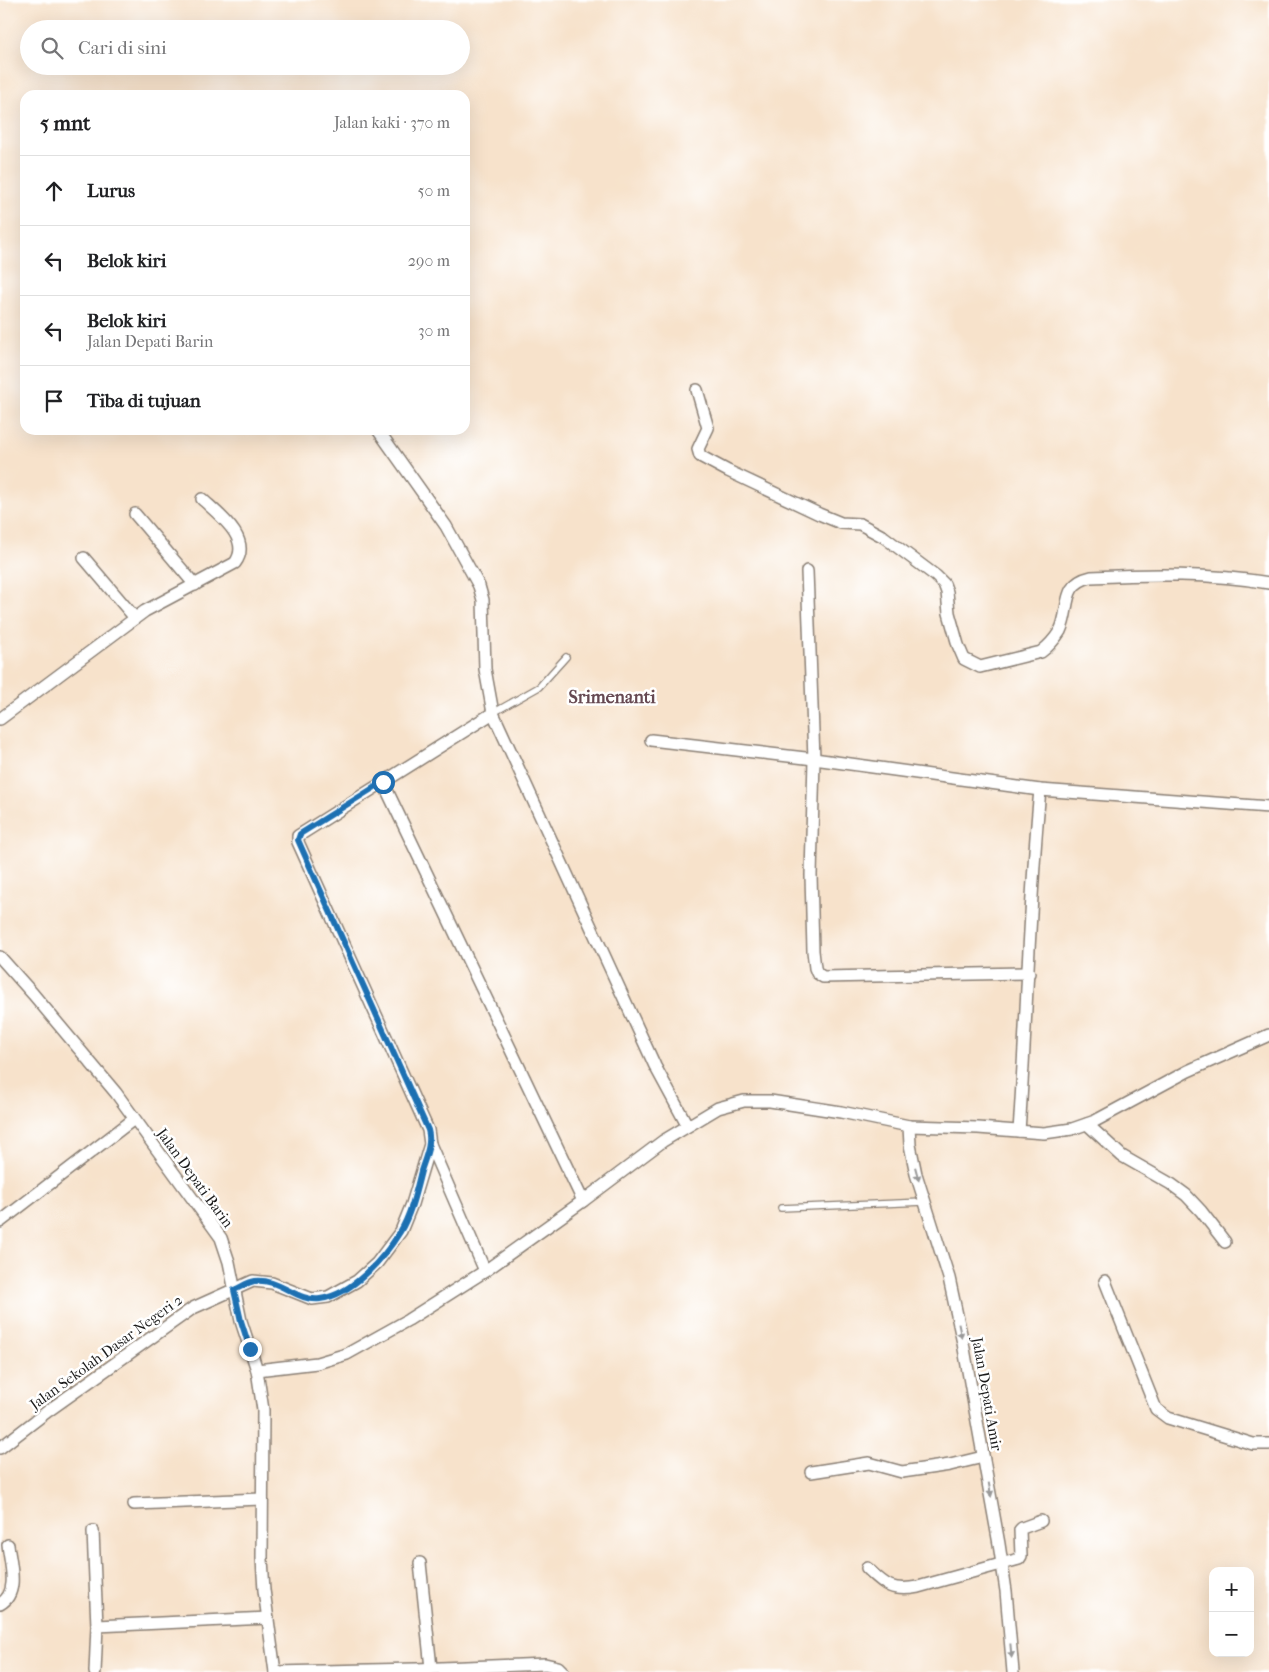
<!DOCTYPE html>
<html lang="id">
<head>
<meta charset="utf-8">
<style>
	:root { --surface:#fff; --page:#f2f2f2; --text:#202124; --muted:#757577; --line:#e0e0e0 }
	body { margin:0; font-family:"IM FELL French Canon",serif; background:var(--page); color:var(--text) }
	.controls { position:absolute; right:15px; bottom:15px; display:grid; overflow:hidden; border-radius:10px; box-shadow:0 5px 20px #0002 }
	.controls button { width:45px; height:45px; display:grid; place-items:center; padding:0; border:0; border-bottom:1px solid var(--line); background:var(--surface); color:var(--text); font:25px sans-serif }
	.stop { position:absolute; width:15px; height:15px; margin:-11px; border:4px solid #1f6fb2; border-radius:50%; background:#fff }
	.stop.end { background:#1f6fb2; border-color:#fff; box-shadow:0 1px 5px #0008 }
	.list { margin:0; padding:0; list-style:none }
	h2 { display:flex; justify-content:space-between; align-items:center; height:65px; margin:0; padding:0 20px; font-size:21px }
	h2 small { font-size:16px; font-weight:400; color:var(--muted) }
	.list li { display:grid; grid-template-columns:32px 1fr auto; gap:15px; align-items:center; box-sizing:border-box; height:70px; padding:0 20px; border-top:1px solid var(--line) }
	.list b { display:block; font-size:19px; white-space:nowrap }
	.list p { margin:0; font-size:16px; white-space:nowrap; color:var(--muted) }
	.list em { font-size:16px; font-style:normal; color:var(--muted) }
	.icon { flex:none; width:28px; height:28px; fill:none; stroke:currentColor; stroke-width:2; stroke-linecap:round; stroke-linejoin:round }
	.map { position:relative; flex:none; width:1269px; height:1672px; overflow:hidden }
	.search { position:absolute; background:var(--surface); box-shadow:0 5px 20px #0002; left:20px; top:20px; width:450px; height:55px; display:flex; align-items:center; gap:12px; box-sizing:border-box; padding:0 18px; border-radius:28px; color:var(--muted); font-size:19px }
	.panel { position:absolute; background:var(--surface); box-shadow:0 5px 20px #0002; left:20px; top:90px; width:450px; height:345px; border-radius:15px }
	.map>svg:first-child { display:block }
</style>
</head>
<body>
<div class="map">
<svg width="1269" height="1672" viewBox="0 0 1269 1672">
	<rect width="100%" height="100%" fill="#fff"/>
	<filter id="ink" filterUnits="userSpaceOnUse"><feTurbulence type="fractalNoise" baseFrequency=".02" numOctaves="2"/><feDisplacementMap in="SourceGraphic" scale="10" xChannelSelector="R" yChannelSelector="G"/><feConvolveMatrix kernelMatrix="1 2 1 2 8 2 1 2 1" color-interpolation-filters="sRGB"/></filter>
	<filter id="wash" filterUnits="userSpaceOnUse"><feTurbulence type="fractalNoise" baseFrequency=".0096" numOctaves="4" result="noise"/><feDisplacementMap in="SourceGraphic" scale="20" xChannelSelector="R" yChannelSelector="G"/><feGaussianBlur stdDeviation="1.12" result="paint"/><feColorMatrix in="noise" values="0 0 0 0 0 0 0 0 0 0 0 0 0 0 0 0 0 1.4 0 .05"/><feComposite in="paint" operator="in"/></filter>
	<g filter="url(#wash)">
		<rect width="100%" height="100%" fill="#f7e2cb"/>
	</g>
	<g filter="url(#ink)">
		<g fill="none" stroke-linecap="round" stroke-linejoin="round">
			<defs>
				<g id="service">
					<polyline points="493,713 539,687 566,657"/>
					<polyline points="781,1208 924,1202"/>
				</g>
				<g id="minor">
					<path d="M697,390L708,428L698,449L700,456L728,471L819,514L841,523L860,524L884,537L936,576L944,584L947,592L949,613L958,645L964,659L980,667L1041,652C1049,646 1055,639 1060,631C1071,609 1060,584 1091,577C1151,574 1210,573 1269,583"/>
					<polyline points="378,430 446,526 479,586 483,600 485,669 493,713 655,1066 687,1125"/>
					<polyline points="135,514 195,585"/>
					<polyline points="84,558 135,618"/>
					<polyline points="807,571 814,759 811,875 813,951 815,968 817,973 823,977 1029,973"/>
					<path d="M0,719L145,611L235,563C253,539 218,514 202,499"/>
					<polyline points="651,740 814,759 1040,790 1269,807"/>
					<polyline points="383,782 583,1201"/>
					<polyline points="0,957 33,994 116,1093 221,1238 229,1262 241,1321 257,1370 263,1410 262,1559 264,1590 275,1672"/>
					<polyline points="1087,1124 1122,1156 1171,1184 1186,1195 1201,1211 1225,1242"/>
					<polyline points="909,1126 910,1145 916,1174 949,1278 963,1343 999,1544 1006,1591 1013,1672"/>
					<path d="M1019,1131C1027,1018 1029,903 1040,790"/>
					<polyline points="430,1144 485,1271"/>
					<polyline points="0,1222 134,1119"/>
					<polyline points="1105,1281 1156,1409 1168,1418 1253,1444 1269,1444"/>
					<polyline points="257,1370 317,1363 347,1354 408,1320 485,1271 583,1201 663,1141 718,1108 744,1101 770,1101 841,1112 909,1126 978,1128 1044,1133 1072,1129 1095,1121 1188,1071 1269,1035"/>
					<polyline points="0,1448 48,1411 193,1308 253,1281 272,1283 312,1299 328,1297 357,1281 377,1263 401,1231 412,1204 430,1144 428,1130 298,842 298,836 493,713"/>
					<polyline points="811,1472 869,1463 902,1472 950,1465 983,1457"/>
					<polyline points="134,1504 262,1499"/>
					<polyline points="93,1531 97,1626 95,1672"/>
					<polyline points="420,1563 431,1668"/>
					<path d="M867,1568C885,1585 891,1592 918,1587L1019,1559L1021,1556L1020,1530L1022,1528L1041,1521"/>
					<path d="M0,1604C20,1593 10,1563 8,1545"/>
					<polyline points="97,1626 268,1618"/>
					<polyline points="275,1672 416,1669 545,1664 558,1667 563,1672"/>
				</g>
			</defs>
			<use href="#service" stroke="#8a7f74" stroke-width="8"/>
			<use href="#minor" stroke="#8a7f74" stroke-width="14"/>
			<use href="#service" stroke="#fff" stroke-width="5.5"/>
			<use href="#minor" stroke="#fff" stroke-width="11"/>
		</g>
		<defs><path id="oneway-solid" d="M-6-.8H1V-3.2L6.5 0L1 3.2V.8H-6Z" transform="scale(1.25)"/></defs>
		<g fill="#999">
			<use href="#oneway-solid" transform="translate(917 1174) rotate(75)"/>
			<use href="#oneway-solid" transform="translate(960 1331) rotate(78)"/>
			<use href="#oneway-solid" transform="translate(990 1490) rotate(80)"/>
			<use href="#oneway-solid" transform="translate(1011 1651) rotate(85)"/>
		</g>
	</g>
	<g fill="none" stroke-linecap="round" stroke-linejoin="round" filter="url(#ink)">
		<path stroke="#1f6fb2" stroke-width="6" d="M250,1349L241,1321L234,1290C241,1287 248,1282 255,1281C279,1278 297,1302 320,1299C352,1295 384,1258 400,1232C411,1214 416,1191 421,1171C425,1158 432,1144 428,1130L298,840L300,834L383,782"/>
	</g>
	<g text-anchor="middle" stroke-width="5" stroke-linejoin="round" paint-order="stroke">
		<g font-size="15" fill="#1c1c1c" stroke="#fff">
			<text transform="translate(195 1178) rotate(54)" y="5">Jalan Depati Barin</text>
			<text transform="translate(106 1352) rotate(-36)" y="5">Jalan Sekolah Dasar Negeri 2</text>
			<text transform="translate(987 1394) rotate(80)" y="5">Jalan Depati Amir</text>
		</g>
		<g font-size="18" font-weight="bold" fill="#664952" stroke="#fff">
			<text x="612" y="703">Srimenanti</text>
		</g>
	</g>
</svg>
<div class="controls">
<button>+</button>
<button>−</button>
</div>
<div class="stop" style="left:383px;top:782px"></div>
<div class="stop end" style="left:250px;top:1349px"></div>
<div class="search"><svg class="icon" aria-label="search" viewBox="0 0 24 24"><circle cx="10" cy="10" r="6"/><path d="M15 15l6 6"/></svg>Cari di sini</div>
<section class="panel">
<h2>5 mnt<small>Jalan kaki · 370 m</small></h2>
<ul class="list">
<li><svg class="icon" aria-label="ahead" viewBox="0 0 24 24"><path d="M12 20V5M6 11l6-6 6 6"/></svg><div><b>Lurus</b></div><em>50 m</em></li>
<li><svg class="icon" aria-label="left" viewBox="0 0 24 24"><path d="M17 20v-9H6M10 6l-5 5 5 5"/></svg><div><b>Belok kiri</b></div><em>290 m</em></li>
<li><svg class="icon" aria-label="left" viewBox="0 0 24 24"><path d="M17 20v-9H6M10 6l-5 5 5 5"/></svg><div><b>Belok kiri</b><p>Jalan Depati Barin</p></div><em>30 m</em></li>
<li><svg class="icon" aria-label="arrive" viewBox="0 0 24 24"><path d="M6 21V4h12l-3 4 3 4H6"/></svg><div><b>Tiba di tujuan</b></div></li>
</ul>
</section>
</div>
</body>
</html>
